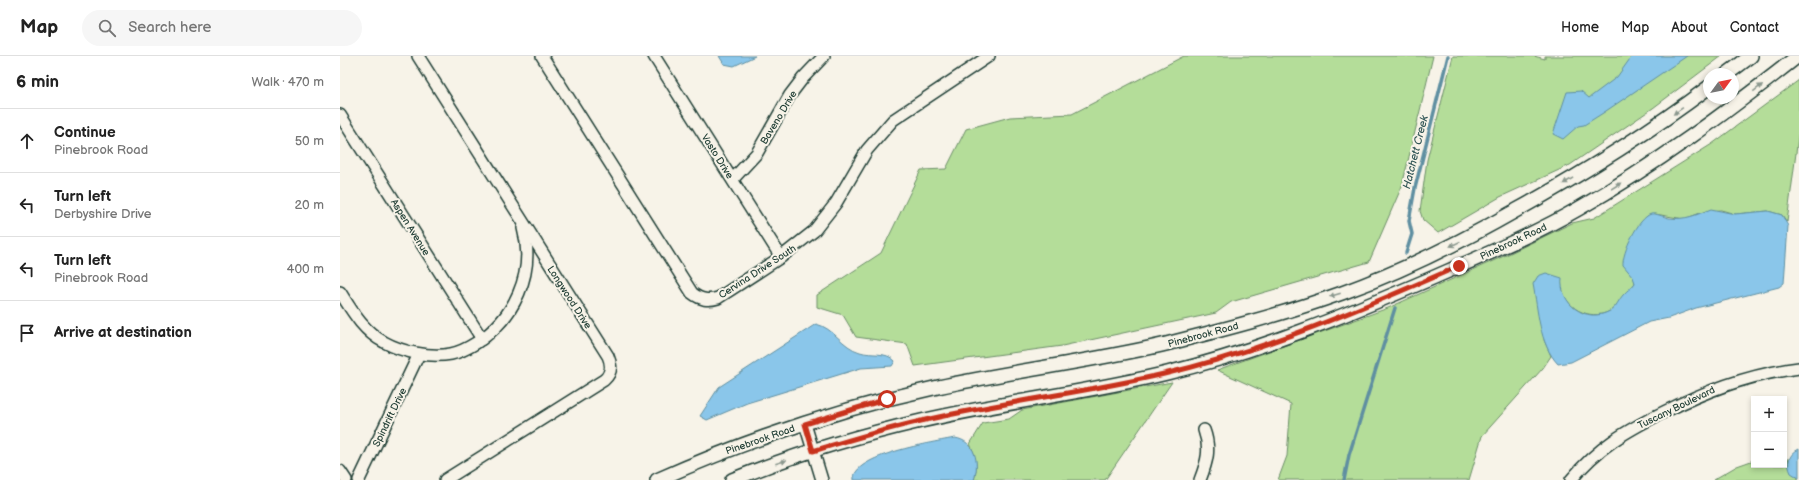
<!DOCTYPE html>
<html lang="en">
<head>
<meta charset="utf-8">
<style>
	:root { --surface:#fff; --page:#f6f6f6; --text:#222; --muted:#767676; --line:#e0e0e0 }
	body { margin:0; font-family:"Balsamiq Sans",sans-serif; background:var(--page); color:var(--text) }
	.controls { position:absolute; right:12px; bottom:12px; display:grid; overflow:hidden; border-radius:0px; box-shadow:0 2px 6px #0003 }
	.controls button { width:36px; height:36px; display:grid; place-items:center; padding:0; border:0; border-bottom:1px solid var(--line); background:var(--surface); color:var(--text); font:20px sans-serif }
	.compass { position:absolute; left:1363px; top:12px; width:36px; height:36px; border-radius:50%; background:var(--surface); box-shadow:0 2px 6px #0003; rotate:57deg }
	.stop { position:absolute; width:12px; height:12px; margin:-9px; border:3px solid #c8321e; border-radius:50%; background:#fff }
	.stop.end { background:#c8321e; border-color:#fff; box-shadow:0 1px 4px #0008 }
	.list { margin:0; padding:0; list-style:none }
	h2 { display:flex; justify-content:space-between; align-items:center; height:52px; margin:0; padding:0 16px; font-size:17px }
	h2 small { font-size:13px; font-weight:400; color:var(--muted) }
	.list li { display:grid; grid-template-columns:26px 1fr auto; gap:12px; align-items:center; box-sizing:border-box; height:64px; padding:0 16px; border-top:1px solid var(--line) }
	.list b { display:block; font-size:15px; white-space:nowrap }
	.list p { margin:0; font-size:13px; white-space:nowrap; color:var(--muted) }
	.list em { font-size:13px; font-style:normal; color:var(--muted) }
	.icon { flex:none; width:22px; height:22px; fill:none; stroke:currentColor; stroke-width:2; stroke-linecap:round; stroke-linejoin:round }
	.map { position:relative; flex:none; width:1459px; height:424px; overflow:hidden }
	header { display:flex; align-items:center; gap:24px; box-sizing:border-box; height:56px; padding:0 20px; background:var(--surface); border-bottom:1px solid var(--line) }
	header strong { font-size:19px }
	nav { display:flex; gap:22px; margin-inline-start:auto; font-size:14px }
	.search { width:280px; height:36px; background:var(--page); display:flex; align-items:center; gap:10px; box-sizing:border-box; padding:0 14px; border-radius:22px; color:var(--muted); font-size:15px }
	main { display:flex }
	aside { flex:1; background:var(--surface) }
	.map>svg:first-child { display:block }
</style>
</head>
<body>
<header>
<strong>Map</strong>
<div class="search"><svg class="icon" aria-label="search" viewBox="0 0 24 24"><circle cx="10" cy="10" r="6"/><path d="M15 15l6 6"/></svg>Search here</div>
<nav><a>Home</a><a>Map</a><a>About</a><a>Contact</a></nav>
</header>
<main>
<aside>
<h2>6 min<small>Walk · 470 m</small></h2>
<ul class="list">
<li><svg class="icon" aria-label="ahead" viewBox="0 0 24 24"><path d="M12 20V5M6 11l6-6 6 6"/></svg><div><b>Continue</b><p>Pinebrook Road</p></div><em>50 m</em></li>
<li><svg class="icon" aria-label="left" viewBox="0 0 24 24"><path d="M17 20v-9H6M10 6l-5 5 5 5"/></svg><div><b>Turn left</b><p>Derbyshire Drive</p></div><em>20 m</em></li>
<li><svg class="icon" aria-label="left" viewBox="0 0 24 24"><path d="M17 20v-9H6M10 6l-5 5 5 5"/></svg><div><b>Turn left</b><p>Pinebrook Road</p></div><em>400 m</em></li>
<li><svg class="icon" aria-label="arrive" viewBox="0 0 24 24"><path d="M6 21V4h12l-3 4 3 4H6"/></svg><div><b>Arrive at destination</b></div></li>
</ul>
</aside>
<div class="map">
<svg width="1459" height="424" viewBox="0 0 1459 424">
	<rect width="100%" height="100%" fill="#f7f3e8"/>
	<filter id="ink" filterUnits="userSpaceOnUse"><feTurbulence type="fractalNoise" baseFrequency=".025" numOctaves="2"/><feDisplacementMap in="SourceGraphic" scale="8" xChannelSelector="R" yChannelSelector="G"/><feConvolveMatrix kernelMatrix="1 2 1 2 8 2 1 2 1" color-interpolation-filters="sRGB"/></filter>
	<g filter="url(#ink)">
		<g fill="#b4dd99" stroke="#6a8d66">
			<polygon points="844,0 1093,0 1062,130 1029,206 891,246 876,257 722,290 575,310 567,288 516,281 503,259 477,251 477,239 541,197 581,114 606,113 626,73 670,61 732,58"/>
			<polygon points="1113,0 1194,0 1205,3 1205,0 1382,0 1313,52 1230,109 1160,141 1098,177 1083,164 1080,155 1087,104"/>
			<path d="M1459,24V74L1447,166L1442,159L1428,155L1395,158L1381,154L1366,155L1344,163L1315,158L1307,160L1299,170L1289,187L1295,227C1293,230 1273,254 1270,255C1249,266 1223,251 1221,229L1204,284L1211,300L1203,312L1142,380L1129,424H938L947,400L951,348L877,314L1048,252L1164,200L1232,167L1254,162L1372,88Z"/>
			<path d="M832,326L765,424H634C638,411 636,400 630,388L643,367L669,363L682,354Z"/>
			<polygon points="1444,403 1449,403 1448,407 1459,424 1373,424 1397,410 1414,404 1414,409 1444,409"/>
		</g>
		<g fill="#8ac6ea" stroke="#5f8fa1">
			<polygon points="379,0 415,0 394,10 384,8"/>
			<polygon points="1292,0 1347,0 1263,57 1244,69 1238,70 1223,83 1213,78 1227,36 1241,35 1249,42 1277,21"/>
			<path d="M1371,153L1395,158L1428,155L1442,159L1448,170L1444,227L1439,231L1356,252L1329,262L1309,266L1231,306L1218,308C1199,288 1198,254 1193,228L1198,220L1206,217L1222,222C1219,248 1246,268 1270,255C1277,251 1278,244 1284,238C1287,234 1292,232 1295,227L1293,221L1283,209C1282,197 1298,162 1311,158C1316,157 1324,161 1329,162C1346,164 1356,159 1371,153Z"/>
			<path d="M476,268C494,272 502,291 520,296C532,300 546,295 555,305L552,310L521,312L407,347L367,364L360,360L379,331Z"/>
			<path d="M615,382C635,385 640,406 634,424H514C511,399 595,386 615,382Z"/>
			<path d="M1459,393V422L1451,417C1446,407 1449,398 1459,393Z"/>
		</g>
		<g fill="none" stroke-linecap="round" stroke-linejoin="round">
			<g stroke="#5f8fa1" stroke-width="3.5">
				<polyline points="1066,197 1072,178 1069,165 1075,132 1108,0"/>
				<polyline points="1004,424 1009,399 1055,252"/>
			</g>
			<defs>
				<g id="minor">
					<path d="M78,0L268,300C272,309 272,317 264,324L105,424"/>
					<path d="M202,0L352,237C361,244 368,245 378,242L441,201L474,175L496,147L527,94L553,64L649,0"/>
					<polyline points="314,0 441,201"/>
					<polyline points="0,59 142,283"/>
					<polyline points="393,123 417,97 450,39 463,22 484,0"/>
					<path d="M0,236C12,255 23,275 44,286C62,296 90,302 111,298C121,296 128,292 136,287C174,263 196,217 183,172"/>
					<polyline points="465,368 482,424"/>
					<polyline points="0,415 6,424"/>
					<polyline points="19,424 79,298"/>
					<path d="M860,424C867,406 871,393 864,374"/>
					<path d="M1231,424C1258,391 1286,375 1324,356C1367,334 1410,318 1459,312"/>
				</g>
				<g id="tertiary">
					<polyline points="1387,18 1411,0"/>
					<path d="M317,424C407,384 502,352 598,331C672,315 748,306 822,289C882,274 944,258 1002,237C1063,215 1121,186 1177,154C1244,117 1308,77 1369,31"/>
					<path d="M392,424C452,399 517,380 581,365C662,346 746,337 827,317C918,295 1004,260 1090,223C1140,201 1191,180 1238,153C1316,109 1388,55 1458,0"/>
				</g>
			</defs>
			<use href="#minor" stroke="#1f3d34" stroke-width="14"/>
			<use href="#tertiary" stroke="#1f3d34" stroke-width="16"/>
			<use href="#minor" stroke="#f7f3e8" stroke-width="11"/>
			<use href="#tertiary" stroke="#f7f3e8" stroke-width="13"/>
		</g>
		<defs><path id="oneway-solid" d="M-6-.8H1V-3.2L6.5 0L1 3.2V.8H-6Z"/></defs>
		<g fill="#8b988e">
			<use href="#oneway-solid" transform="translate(1418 32) rotate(-38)"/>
			<use href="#oneway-solid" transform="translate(1338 55) rotate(145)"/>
			<use href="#oneway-solid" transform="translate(1228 125) rotate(149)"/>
			<use href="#oneway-solid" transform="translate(1276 130) rotate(-32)"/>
			<use href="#oneway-solid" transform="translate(1115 188) rotate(154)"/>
			<use href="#oneway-solid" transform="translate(995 239) rotate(162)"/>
			<use href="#oneway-solid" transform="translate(441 406) rotate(-18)"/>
		</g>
	</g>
	<g fill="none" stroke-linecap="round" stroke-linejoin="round" filter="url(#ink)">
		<path stroke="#c8321e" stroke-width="5" d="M547,343L465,368L473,395C509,384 545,373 581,365C661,346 743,337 824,318C926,294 1023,252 1119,210"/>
	</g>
	<g text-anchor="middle" stroke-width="4" stroke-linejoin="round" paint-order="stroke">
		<g font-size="10" fill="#1f3d34" stroke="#f7f3e8">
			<text transform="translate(438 61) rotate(-59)" y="4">Baveno Drive</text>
			<text transform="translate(378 100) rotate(58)" y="4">Vasto Drive</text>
			<text transform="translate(71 171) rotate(58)" y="4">Aspen Avenue</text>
			<text transform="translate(1173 185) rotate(-25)" y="4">Pinebrook Road</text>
			<text transform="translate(417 215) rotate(-33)" y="4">Cervina Drive South</text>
			<text transform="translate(230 241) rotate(57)" y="4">Longwood Drive</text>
			<text transform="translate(863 278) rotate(-15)" y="4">Pinebrook Road</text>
			<text transform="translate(1336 351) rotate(-26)" y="4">Tuscany Boulevard</text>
			<text transform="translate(49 361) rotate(-64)" y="4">Spindrift Drive</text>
			<text transform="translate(420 383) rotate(-19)" y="4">Pinebrook Road</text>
		</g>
		<g font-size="11" font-style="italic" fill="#345858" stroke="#f7f3e8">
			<text transform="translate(1075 96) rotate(-76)" y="4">Hatchett Creek</text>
		</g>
	</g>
</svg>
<div class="controls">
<button>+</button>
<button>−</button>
</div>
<svg class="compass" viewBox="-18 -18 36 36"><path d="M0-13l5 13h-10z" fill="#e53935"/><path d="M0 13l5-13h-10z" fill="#767676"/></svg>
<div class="stop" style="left:547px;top:343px"></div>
<div class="stop end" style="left:1119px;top:210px"></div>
</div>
</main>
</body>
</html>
